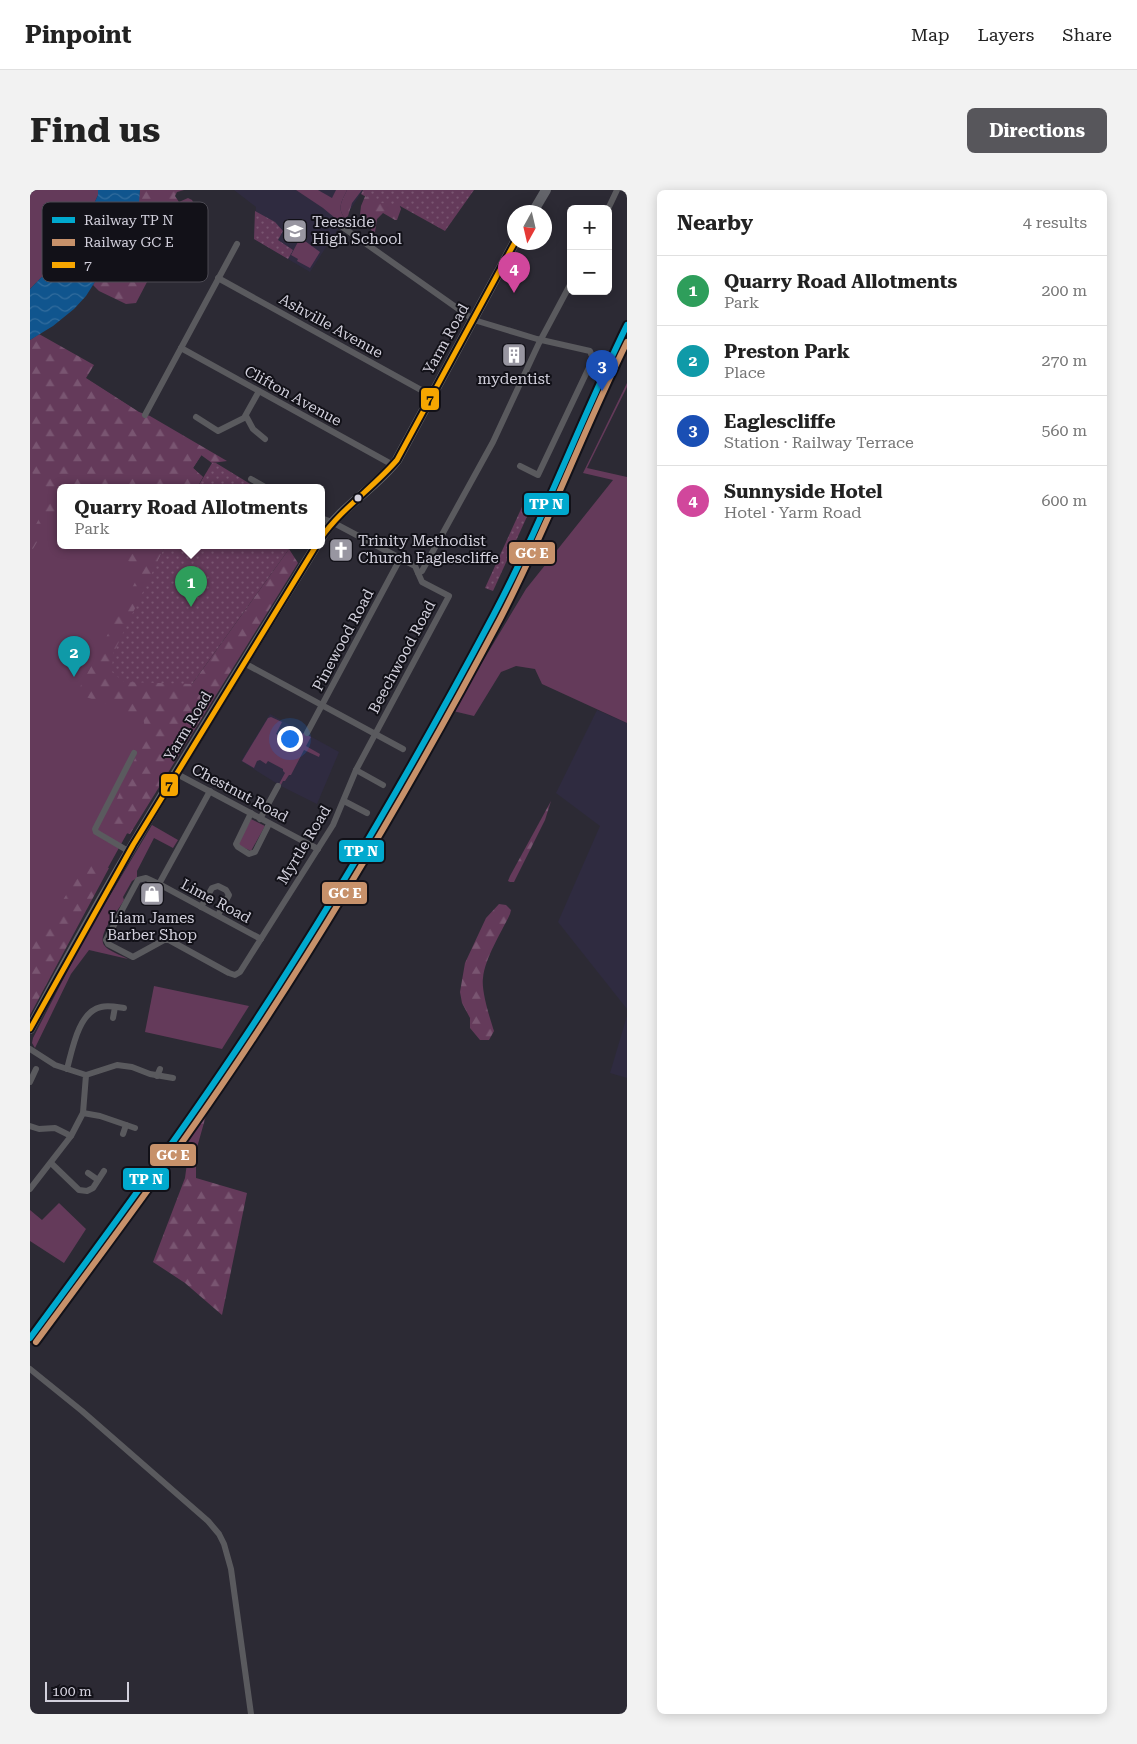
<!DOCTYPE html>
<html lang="en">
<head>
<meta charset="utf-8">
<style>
	:root { --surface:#fff; --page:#f2f2f2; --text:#222; --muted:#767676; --line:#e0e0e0; --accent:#57565b }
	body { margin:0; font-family:"Roboto Serif",serif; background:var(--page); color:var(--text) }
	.controls { position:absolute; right:15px; top:15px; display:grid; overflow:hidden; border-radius:8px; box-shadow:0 2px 12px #0003 }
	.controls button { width:45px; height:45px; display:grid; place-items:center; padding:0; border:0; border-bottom:1px solid var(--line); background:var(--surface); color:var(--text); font:25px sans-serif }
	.compass { position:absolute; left:477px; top:15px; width:45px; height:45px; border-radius:50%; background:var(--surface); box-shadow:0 2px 12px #0003; rotate:188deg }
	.scale { position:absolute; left:15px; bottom:12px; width:84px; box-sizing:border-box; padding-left:5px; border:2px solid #d2d0dc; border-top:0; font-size:14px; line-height:18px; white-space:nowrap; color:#d2d0dc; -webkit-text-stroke:4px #121118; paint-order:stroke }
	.you { position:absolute; left:259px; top:548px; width:18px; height:18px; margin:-12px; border:4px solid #fff; border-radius:50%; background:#1a73e8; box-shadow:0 0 0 8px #1a73e833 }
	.badge { display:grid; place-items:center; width:32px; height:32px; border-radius:50%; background:var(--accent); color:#fff; font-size:16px; font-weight:700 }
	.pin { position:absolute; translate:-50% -41px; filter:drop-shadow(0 1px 2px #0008) }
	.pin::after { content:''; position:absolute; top:26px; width:18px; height:15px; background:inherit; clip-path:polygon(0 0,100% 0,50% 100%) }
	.popup { position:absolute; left:27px; top:294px; width:268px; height:65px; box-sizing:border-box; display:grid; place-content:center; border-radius:8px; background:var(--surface); filter:drop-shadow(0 1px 4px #0005); font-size:16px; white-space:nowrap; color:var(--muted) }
	.popup b { font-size:19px; color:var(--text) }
	.popup::after { content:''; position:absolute; left:50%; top:100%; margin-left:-10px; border:10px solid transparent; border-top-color:var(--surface) }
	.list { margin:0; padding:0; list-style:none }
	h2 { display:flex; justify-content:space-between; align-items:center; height:65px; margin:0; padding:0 20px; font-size:21px }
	h2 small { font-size:16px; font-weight:400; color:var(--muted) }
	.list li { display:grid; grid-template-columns:32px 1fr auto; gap:15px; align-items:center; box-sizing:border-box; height:70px; padding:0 20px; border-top:1px solid var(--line) }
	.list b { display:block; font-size:19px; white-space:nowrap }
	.list p { margin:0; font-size:16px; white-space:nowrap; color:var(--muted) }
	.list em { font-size:16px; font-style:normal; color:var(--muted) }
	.map { position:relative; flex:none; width:597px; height:1524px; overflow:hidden; border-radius:8px }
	header { display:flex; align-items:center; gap:30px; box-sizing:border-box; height:70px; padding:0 25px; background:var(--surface); border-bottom:1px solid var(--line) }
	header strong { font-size:24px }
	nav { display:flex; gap:28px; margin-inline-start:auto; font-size:18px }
	.intro { display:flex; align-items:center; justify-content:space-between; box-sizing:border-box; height:120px; padding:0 30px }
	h1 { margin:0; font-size:35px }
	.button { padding:12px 22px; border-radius:8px; background:var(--accent); color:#fff; font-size:18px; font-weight:700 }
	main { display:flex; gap:30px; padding:0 30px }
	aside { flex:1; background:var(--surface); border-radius:8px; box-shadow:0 2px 12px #0003 }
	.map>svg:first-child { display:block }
</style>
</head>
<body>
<header>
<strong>Pinpoint</strong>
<nav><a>Map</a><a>Layers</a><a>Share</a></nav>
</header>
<div class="intro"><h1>Find us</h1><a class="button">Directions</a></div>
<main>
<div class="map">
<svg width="597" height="1524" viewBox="0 0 597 1524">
	<defs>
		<pattern id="forest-firs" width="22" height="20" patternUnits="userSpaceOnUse" patternTransform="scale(1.25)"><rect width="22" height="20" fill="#643a5a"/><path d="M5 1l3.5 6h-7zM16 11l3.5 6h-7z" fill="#795571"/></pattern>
		<pattern id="garden-dots" width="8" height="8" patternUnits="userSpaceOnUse" patternTransform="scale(1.25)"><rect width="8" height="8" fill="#643a5a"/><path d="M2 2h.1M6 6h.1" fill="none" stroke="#795571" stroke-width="1.8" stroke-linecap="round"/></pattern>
		<pattern id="water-waves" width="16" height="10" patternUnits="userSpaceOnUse" patternTransform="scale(1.25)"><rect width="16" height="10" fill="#10558e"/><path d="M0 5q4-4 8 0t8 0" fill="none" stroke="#326c9d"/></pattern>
	</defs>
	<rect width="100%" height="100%" fill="#2c2a34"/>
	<g fill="#2f2b40">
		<polygon points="204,0 333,0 280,82 224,49 226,17"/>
		<polygon points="567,520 597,533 597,819 528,732 570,636 526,603"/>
		<polygon points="240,524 309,562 287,614 251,596 211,571"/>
		<polygon points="597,826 597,888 580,883"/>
	</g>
	<g fill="#643a5a">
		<polygon points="0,0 68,0 68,5 48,50 0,99"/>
		<path d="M266,0H288L302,8L306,0H317C313,9 306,18 315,28L311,33L293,18Z"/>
		<polygon points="269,50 275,51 290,62 280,78 267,71 268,69 261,65"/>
		<polygon points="0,153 173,263 163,278 173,287 31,298 31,356 135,356 128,371 162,494 105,629 0,818"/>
		<polygon points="597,193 597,197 557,278 597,287 597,533 512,494 505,479 486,476 471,482 444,526 423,521 496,399 583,290 553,283"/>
		<polygon points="241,527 252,532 246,544 267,554 273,543 281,547 276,556 290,564 289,567 274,560 261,585 259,585 255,591 253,591 251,595 249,594 255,583 253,581 253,579 238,571 236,574 230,570 227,571 224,578 212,571 238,528"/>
		<polygon points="221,629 235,636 221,661 210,656 208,653"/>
		<path d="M122,635L148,650L143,658L124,648L107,681V688L102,691L93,707L94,710C89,720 67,744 74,755C78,761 91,765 98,769L59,760L41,784L5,858L2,853L3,848L54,749Z"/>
		<polygon points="124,796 219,816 192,859 115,842"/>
		<polygon points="29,1013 56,1039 34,1073 0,1051 0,1020 12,1030"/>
	</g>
	<g fill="url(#forest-firs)">
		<path d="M110,0H154L147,2L145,6L149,12L158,8L162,10L164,14L150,30L147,40L143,48L156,55L159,59L158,66L140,60L130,72L126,74V83L124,87L117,92L106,113L96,114L69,101L63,95C82,65 106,36 110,0Z"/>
		<path d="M317,0H332L322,13L318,26L315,28C306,18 313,9 317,0Z"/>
		<polygon points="336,4 369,14 371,19 367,30 365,30 353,23 347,29 345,42 342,41 330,25 331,16"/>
		<polygon points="9,144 64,175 56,188 109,222 120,226 197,271 182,273 171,265 163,278 173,287 167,298 31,298 31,333 21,328 0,364 0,345 14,320 16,297 0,281 0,150"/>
		<polygon points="72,356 135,356 128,371 162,494 259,359 268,373 100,644 74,638 116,544 113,527 56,507 48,501 112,379"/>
		<polygon points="521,611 515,630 484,692 480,692 478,691 480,686"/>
		<polygon points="58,671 79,678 0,825 0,758 13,741"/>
		<path d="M469,714L476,715L481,720L480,724C471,743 455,768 453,788C451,800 460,829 464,841L459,850H450L440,838V828L432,813L430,802L435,773L456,728Z"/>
		<polygon points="177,922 166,961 166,988 217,1003 192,1125 155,1093 123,1072 155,988 157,973 148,963"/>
	</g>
	<g fill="url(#garden-dots)">
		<polygon points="333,0 444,0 415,41 370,16 345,12 331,4"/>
		<polygon points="225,21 245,32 253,41 248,50 263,60 258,69 224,49"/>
		<polygon points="182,273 186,273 227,298 167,298"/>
		<polygon points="497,306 505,309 463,401 455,398"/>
		<polygon points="135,356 254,356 259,359 162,494 94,492 82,482 83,464"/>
	</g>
	<polygon fill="url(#water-waves)" points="68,0 110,0 109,13 101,35 56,106 44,119 23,136 0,150 0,99 48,50 68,5"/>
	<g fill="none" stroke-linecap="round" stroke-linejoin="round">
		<g stroke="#5a5a5e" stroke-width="6">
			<polyline points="578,19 587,0"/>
			<polyline points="311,36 444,130 507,149 560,161 563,169 508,285 490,276"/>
			<polyline points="188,88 402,206"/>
			<polyline points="151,158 363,275"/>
			<polyline points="115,225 207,54"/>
			<polyline points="216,226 223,239 235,249"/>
			<polyline points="166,227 188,241 214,228 229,201"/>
			<polyline points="221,289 237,298"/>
			<polyline points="388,383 392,381 463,252 509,153 541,93"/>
			<polyline points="214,473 373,559"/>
			<polyline points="277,543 370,369"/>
			<polyline points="326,580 353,595"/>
			<polyline points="147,584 288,659"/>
			<polyline points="180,601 129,694 116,688 108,690 76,750 78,754 103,767 134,750 139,750 199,783 205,785 210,782 303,635 326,580 419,406 392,392 385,376 302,332 291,328"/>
			<polyline points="314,611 337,623"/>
			<polyline points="221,623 206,654 208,657 219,664 225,662 239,634"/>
			<polyline points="230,629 248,596"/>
			<polyline points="100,662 66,642 65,639 104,563"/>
			<polyline points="129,694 231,749"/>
			<polyline points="171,717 182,698 188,696 196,700 199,705 188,725"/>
			<polyline points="83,828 85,817"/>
			<polyline points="0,859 25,875 56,885 53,923 41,946 0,999"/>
			<path d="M37,879C42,861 48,822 71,817C78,815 87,817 94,818"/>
			<polyline points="56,885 87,875 102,877 120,884 143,888"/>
			<polyline points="127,886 130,879"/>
			<polyline points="0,892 6,879"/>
			<polyline points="53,923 70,926 105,938"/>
			<polyline points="0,936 9,939 25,938 41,946"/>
			<polyline points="93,944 96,935"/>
			<polyline points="21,973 49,1000 57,1001 63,998 74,981"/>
			<polyline points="58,983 68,990"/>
			<polyline points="0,1179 52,1221 178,1331 189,1344 194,1354 201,1379 221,1524"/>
		</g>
		<g stroke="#63646a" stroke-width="10">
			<polyline points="503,22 516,0"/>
			<path d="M291,348C311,316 345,299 367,270L485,52"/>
			<path d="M0,839C87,673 188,515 286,356"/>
		</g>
		<defs>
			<g id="bus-1">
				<path d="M291,348C312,318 343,298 367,270L485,52"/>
				<polyline points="0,839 103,655 286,356"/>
			</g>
		</defs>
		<use href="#bus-1" stroke="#121118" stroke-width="9"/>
		<use href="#bus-1" stroke="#f7a600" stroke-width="5"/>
		<defs>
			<path id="rail-1" d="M0,1148C74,1048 148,948 217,844C306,709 387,569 463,426C513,331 550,231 597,135"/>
			<path id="rail-2" d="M6,1152C80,1052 155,952 224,847C313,712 394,572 470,429C517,339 552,243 597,152"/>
		</defs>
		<use href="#rail-1" stroke="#121118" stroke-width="10"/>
		<use href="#rail-2" stroke="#121118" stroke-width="10"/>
		<use href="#rail-1" stroke="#00a9ce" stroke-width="6"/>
		<use href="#rail-2" stroke="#c7916a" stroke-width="6"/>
	</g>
	<defs>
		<symbol id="school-square" viewBox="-11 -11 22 22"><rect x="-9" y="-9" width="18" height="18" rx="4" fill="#9896a1" stroke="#121118"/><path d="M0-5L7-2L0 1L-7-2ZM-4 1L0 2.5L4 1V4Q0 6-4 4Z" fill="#fff"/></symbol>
		<symbol id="building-square" viewBox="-11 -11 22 22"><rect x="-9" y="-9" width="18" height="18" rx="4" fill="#9896a1" stroke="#121118"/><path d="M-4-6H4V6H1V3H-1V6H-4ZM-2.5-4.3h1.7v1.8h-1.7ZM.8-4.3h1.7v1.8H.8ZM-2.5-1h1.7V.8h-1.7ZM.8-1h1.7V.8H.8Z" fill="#fff"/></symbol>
		<symbol id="church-square" viewBox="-11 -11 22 22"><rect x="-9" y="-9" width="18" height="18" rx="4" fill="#9896a1" stroke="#121118"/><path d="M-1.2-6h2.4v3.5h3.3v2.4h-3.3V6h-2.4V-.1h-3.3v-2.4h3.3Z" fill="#fff"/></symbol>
		<symbol id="shop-square" viewBox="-11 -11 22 22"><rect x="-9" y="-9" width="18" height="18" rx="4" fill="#9896a1" stroke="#121118"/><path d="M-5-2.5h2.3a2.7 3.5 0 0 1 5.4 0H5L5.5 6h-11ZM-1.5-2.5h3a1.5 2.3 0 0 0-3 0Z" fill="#fff"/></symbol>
	</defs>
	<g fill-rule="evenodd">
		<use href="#school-square" x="251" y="27" width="28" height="28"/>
		<use href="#building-square" x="470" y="151" width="28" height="28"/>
		<use href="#church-square" x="297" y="346" width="28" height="28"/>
		<use href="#shop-square" x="108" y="690" width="28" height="28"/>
	</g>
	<circle fill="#d2d0dc" stroke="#121118" stroke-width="2" cx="328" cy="308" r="4.5"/>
	<g text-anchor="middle" stroke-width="4" stroke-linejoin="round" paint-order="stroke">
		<g font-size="15" fill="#d2d0dc" stroke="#121118" text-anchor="start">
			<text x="282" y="37">Teesside<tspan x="282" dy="17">High School</tspan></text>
			<text x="484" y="194" text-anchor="middle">mydentist</text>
			<text x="328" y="356">Trinity Methodist<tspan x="328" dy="17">Church Eaglescliffe</tspan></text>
			<text x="122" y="733" text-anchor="middle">Liam James<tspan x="122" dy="17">Barber Shop</tspan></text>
		</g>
		<g font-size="15" fill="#d2d0dc" stroke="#121118">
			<text transform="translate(301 136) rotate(29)" y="5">Ashville Avenue</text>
			<text transform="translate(416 149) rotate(-61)" y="5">Yarm Road</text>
			<text transform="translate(263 206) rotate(29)" y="5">Clifton Avenue</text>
			<text transform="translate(313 450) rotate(-62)" y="5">Pinewood Road</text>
			<text transform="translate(372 467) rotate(-62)" y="5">Beechwood Road</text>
			<text transform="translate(158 536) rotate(-59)" y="5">Yarm Road</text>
			<text transform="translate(210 603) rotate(28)" y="5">Chestnut Road</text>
			<text transform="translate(274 655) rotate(-59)" y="5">Myrtle Road</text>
			<text transform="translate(186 711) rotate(28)" y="5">Lime Road</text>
		</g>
	</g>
	<rect x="12" y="12" width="166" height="80" rx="8" fill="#121118" stroke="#4c4a53" stroke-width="1"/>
	<rect x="22" y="27" width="23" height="6" fill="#00a9ce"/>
	<rect x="22" y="49" width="23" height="7" fill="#c7916a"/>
	<rect x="22" y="72" width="23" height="6" fill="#f7a600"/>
	<g font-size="14" fill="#d2d0dc">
		<text x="54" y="35">Railway TP N</text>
		<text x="54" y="57">Railway GC E</text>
		<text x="54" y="80">7</text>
	</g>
	<g stroke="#121118" stroke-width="2">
		<rect x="390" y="197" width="20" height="24" rx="5" fill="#f7a600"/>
		<rect x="493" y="302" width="47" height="24" rx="5" fill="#00a9ce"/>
		<rect x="478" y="351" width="48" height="24" rx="5" fill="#c7916a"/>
		<rect x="130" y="583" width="19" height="24" rx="5" fill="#f7a600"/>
		<rect x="308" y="649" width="47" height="24" rx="5" fill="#00a9ce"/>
		<rect x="291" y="691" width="47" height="24" rx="5" fill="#c7916a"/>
		<rect x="119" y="953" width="48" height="24" rx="5" fill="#c7916a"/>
		<rect x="92" y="977" width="48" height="24" rx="5" fill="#00a9ce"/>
	</g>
	<g font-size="14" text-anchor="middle" font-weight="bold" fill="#fff">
		<text x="516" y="319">TP N</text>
		<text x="502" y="368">GC E</text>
		<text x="331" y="666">TP N</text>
		<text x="315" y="708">GC E</text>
		<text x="143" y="970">GC E</text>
		<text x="116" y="994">TP N</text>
	</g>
	<g font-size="14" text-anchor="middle" font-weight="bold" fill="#111">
		<text x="400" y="214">7</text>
		<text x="139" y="600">7</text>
	</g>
</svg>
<div class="controls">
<button>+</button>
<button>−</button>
</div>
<svg class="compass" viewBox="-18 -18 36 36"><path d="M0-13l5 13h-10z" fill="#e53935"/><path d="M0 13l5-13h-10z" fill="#767676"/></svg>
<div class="scale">100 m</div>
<div class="you"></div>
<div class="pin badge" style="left:161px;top:417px;background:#2e9e5b">1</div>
<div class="popup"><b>Quarry Road Allotments</b>Park</div>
<div class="pin badge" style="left:44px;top:487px;background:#0f9aa8">2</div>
<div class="pin badge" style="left:572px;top:201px;background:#1a4fb4">3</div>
<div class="pin badge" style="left:484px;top:103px;background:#d1479c">4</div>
</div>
<aside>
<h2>Nearby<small>4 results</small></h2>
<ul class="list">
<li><span class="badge" style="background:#2e9e5b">1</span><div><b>Quarry Road Allotments</b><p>Park</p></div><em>200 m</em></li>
<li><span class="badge" style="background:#0f9aa8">2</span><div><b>Preston Park</b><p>Place</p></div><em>270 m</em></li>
<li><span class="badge" style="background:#1a4fb4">3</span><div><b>Eaglescliffe</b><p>Station · Railway Terrace</p></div><em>560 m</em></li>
<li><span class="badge" style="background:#d1479c">4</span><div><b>Sunnyside Hotel</b><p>Hotel · Yarm Road</p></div><em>600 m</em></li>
</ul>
</aside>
</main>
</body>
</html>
